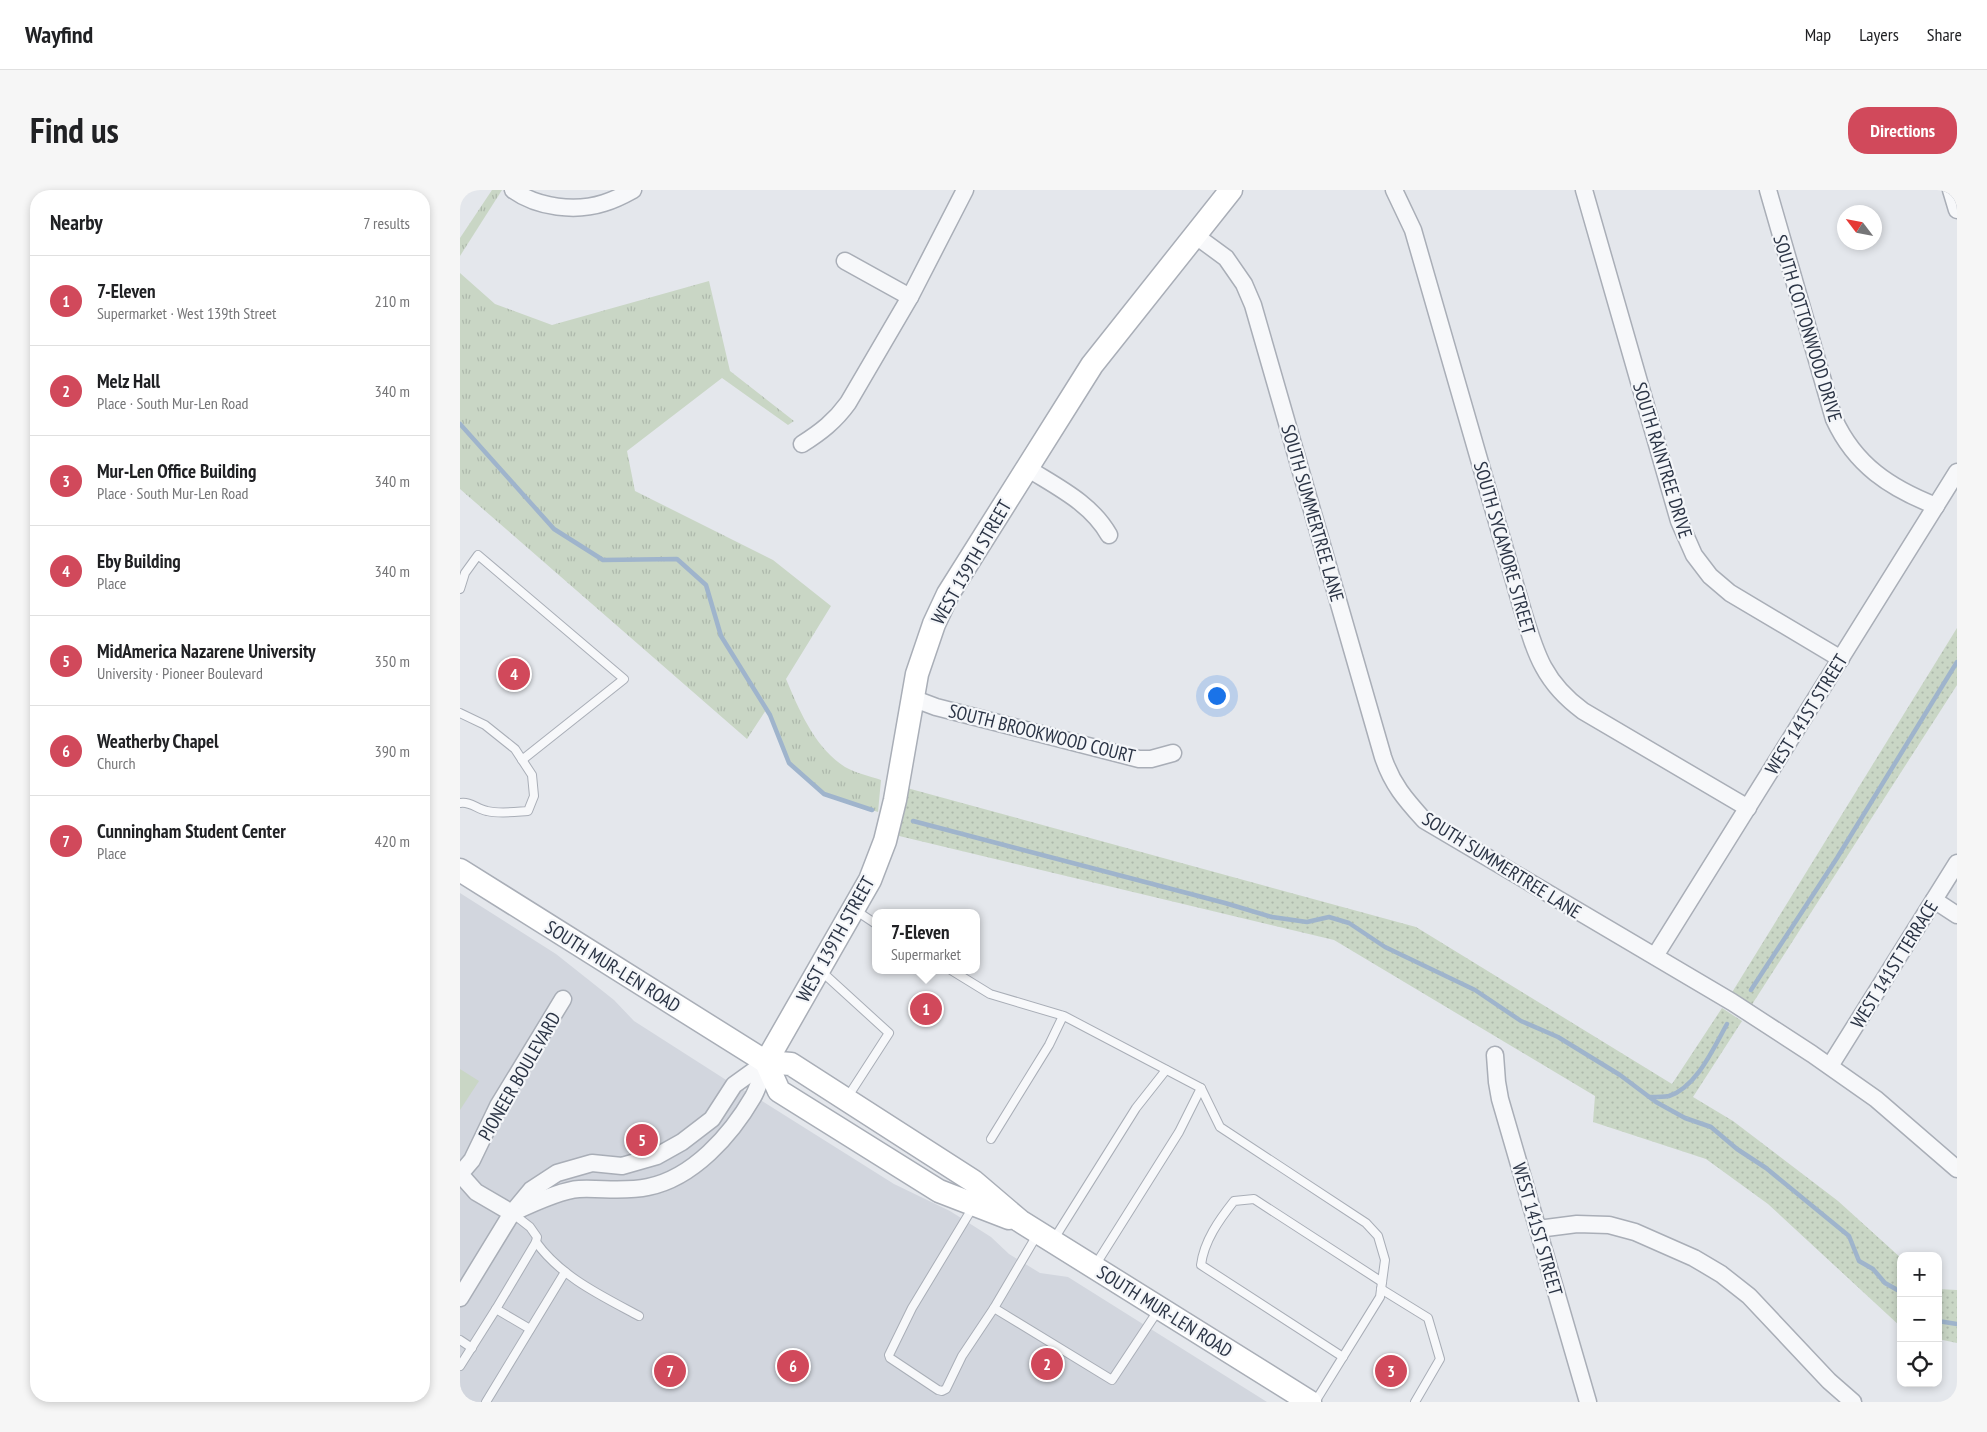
<!DOCTYPE html>
<html lang="en">
<head>
<meta charset="utf-8">
<style>
	:root { --surface:#fff; --page:#f6f6f6; --text:#202124; --muted:#757577; --line:#e0e0e0; --accent:#d1495b }
	body { margin:0; font-family:"PT Sans Narrow",sans-serif; background:var(--page); color:var(--text) }
	.controls { position:absolute; right:15px; bottom:15px; display:grid; overflow:hidden; border-radius:10px; box-shadow:0 2px 8px #0003 }
	.controls button { width:45px; height:45px; display:grid; place-items:center; padding:0; border:0; border-bottom:1px solid var(--line); background:var(--surface); color:var(--text); font:25px sans-serif }
	.compass { position:absolute; left:1377px; top:15px; width:45px; height:45px; border-radius:50%; background:var(--surface); box-shadow:0 2px 8px #0003; rotate:302deg }
	.you { position:absolute; left:756px; top:505px; width:18px; height:18px; margin:-12px; border:4px solid #fff; border-radius:50%; background:#1a73e8; box-shadow:0 0 0 8px #1a73e833 }
	.badge { display:grid; place-items:center; width:32px; height:32px; border-radius:50%; background:var(--accent); color:#fff; font-size:16px; font-weight:700 }
	.pin { position:absolute; translate:-50% -50%; border:2px solid #fff; box-shadow:0 1px 5px #0006 }
	.popup { position:absolute; left:412px; top:719px; width:108px; height:65px; box-sizing:border-box; display:grid; place-content:center; border-radius:10px; background:var(--surface); filter:drop-shadow(0 1px 4px #0005); font-size:16px; white-space:nowrap; color:var(--muted) }
	.popup b { font-size:19px; color:var(--text) }
	.popup::after { content:''; position:absolute; left:50%; top:100%; margin-left:-10px; border:10px solid transparent; border-top-color:var(--surface) }
	.list { margin:0; padding:0; list-style:none }
	h2 { display:flex; justify-content:space-between; align-items:center; height:65px; margin:0; padding:0 20px; font-size:21px }
	h2 small { font-size:16px; font-weight:400; color:var(--muted) }
	.list li { display:grid; grid-template-columns:32px 1fr auto; gap:15px; align-items:center; box-sizing:border-box; height:90px; padding:0 20px; border-top:1px solid var(--line) }
	.list b { display:block; font-size:19px; white-space:nowrap }
	.list p { margin:0; font-size:16px; white-space:nowrap; color:var(--muted) }
	.list em { font-size:16px; font-style:normal; color:var(--muted) }
	.icon { flex:none; width:28px; height:28px; fill:none; stroke:currentColor; stroke-width:2; stroke-linecap:round; stroke-linejoin:round }
	.map { position:relative; flex:none; width:1497px; height:1212px; overflow:hidden; border-radius:20px }
	header { display:flex; align-items:center; gap:30px; box-sizing:border-box; height:70px; padding:0 25px; background:var(--surface); border-bottom:1px solid var(--line) }
	header strong { font-size:24px }
	nav { display:flex; gap:28px; margin-inline-start:auto; font-size:18px }
	.intro { display:flex; align-items:center; justify-content:space-between; box-sizing:border-box; height:120px; padding:0 30px }
	h1 { margin:0; font-size:35px }
	.button { padding:12px 22px; border-radius:20px; background:var(--accent); color:#fff; font-size:18px; font-weight:700 }
	main { display:flex; gap:30px; padding:0 30px }
	aside { flex:1; background:var(--surface); border-radius:20px; box-shadow:0 2px 8px #0003 }
	.map>svg:first-child { display:block }
</style>
</head>
<body>
<header>
<strong>Wayfind</strong>
<nav><a>Map</a><a>Layers</a><a>Share</a></nav>
</header>
<div class="intro"><h1>Find us</h1><a class="button">Directions</a></div>
<main>
<aside>
<h2>Nearby<small>7 results</small></h2>
<ul class="list">
<li><span class="badge">1</span><div><b>7-Eleven</b><p>Supermarket · West 139th Street</p></div><em>210 m</em></li>
<li><span class="badge">2</span><div><b>Melz Hall</b><p>Place · South Mur-Len Road</p></div><em>340 m</em></li>
<li><span class="badge">3</span><div><b>Mur-Len Office Building</b><p>Place · South Mur-Len Road</p></div><em>340 m</em></li>
<li><span class="badge">4</span><div><b>Eby Building</b><p>Place</p></div><em>340 m</em></li>
<li><span class="badge">5</span><div><b>MidAmerica Nazarene University</b><p>University · Pioneer Boulevard</p></div><em>350 m</em></li>
<li><span class="badge">6</span><div><b>Weatherby Chapel</b><p>Church</p></div><em>390 m</em></li>
<li><span class="badge">7</span><div><b>Cunningham Student Center</b><p>Place</p></div><em>420 m</em></li>
</ul>
</aside>
<div class="map">
<svg width="1497" height="1212" viewBox="0 0 1497 1212">
	<defs>
		<pattern id="grass-dots" width="8" height="8" patternUnits="userSpaceOnUse" patternTransform="scale(1.25)"><rect width="8" height="8" fill="#c9d6c5"/><path d="M2 2h.1M6 6h.1" fill="none" stroke="#adb8ab" stroke-width="1.8" stroke-linecap="round"/></pattern>
		<pattern id="park-tufts" width="24" height="20" patternUnits="userSpaceOnUse" patternTransform="scale(1.25)"><rect width="24" height="20" fill="#c9d6c5"/><path d="M3 7l-1-3M5 7V3M7 7l1-3M15 17l-1-3M17 17v-4M19 17l1-3" fill="none" stroke="#adb8ab"/></pattern>
	</defs>
	<rect width="100%" height="100%" fill="#e4e7ec"/>
	<polygon fill="#d2d6de" points="0,703 96,764 154,810 174,831 274,895 294,906 434,994 490,1021 531,1047 549,1064 580,1083 608,1087 807,1212 0,1212"/>
	<g fill="url(#grass-dots)">
		<polygon points="1497,438 1497,495 1291,816 1271,804"/>
		<polygon points="447,598 956,737 1212,894 1262,818 1282,831 1233,907 1273,931 1378,1011 1441,1068 1441,1137 1308,1014 1246,969 1133,932 1135,906 874,750 435,645"/>
		<polygon points="1478,1099 1497,1100 1497,1153 1478,1149"/>
	</g>
	<g fill="url(#park-tufts)">
		<polygon points="32,0 42,0 0,66 0,48"/>
		<path d="M0,83L35,114L92,135L249,91L270,181L334,231L328,235L262,188L167,261L175,301L313,370L371,416L326,489C339,520 355,558 385,577C395,583 410,586 421,590L418,622L364,604L329,573L306,520L287,549L0,299Z"/>
	</g>
	<polygon fill="#c9d6c5" points="0,879 19,891 0,920"/>
	<g fill="none" stroke-linecap="round" stroke-linejoin="round">
		<g stroke="#9fb4cc" stroke-width="4.5">
			<polyline points="0,234 94,339 143,370 217,369 246,395 261,446 310,525 329,573 364,604 412,620"/>
			<polyline points="453,631 765,713 812,727 847,732 869,727 889,733 925,757 1015,800 1061,831 1098,847 1160,885 1196,912 1225,928 1251,937 1277,959 1306,978 1389,1046 1399,1071 1413,1079 1425,1093 1441,1102"/>
			<polyline points="1291,800 1377,668 1497,472"/>
			<path d="M1190,907C1196,907 1203,907 1209,906C1237,897 1254,857 1267,834"/>
			<polyline points="1478,1131 1497,1134"/>
		</g>
		<defs>
			<g id="lane">
				<polyline points="0,399 5,383 18,365 164,489 62,570"/>
				<path d="M0,523L25,535L55,559L72,585L74,606L68,621C54,622 40,624 27,621C17,619 10,611 0,613"/>
				<polyline points="395,720 416,734"/>
				<polyline points="491,780 530,804 604,826 741,898 760,937 906,1033 918,1046 925,1070 920,1107 855,1212"/>
				<polyline points="361,781 429,843 387,908"/>
				<polyline points="531,949 589,855 603,826"/>
				<polyline points="513,1017 452,1118 429,1165 430,1168 478,1200 482,1201 486,1199 502,1166 534,1118 577,1045"/>
				<polyline points="594,1049 676,918 706,880"/>
				<path d="M76,1052C101,1087 142,1106 179,1126"/>
				<polyline points="636,1074 719,942 741,898"/>
				<polyline points="921,1099 968,1128 980,1169 955,1212"/>
				<polyline points="534,1118 652,1190 699,1119"/>
				<polyline points="36,1119 70,1139"/>
				<polyline points="0,1150 12,1158"/>
				<path d="M883,1167L741,1075C744,1051 759,1030 774,1011L794,1009L922,1092"/>
				<polyline points="0,1176 36,1119 76,1052 77,1047 70,1037 52,1023"/>
				<polyline points="26,1212 105,1082"/>
			</g>
			<g id="street">
				<path d="M53,0C78,18 116,22 144,13C154,10 164,5 173,0"/>
				<path d="M934,0L953,40L1061,415C1075,461 1082,491 1123,521L1288,618"/>
				<polyline points="1124,0 1219,331 1234,365 1250,386 1270,403 1381,469"/>
				<path d="M1308,0L1374,229C1395,275 1430,298 1476,316"/>
				<polyline points="1491,0 1497,20"/>
				<path d="M736,46L766,68L784,94L793,115L923,567C932,594 945,609 964,630L1272,812L1352,864L1416,909L1497,979"/>
				<polyline points="385,71 450,107"/>
				<path d="M342,254C361,242 375,231 388,213L450,107L505,0"/>
				<path d="M567,278C597,297 631,313 649,345"/>
				<polyline points="452,508 476,517 679,569 691,569 713,563"/>
				<polyline points="1474,710 1497,725"/>
				<polyline points="1195,766 1497,282"/>
				<polyline points="1035,865 1037,892 1040,909 1128,1212"/>
				<polyline points="1370,876 1497,673"/>
				<path d="M54,1022C71,1014 101,1000 119,999C142,998 165,1002 188,997C233,988 271,945 293,907C299,897 302,883 306,872"/>
				<polyline points="52,1023 16,1002 0,984 12,970 38,916 103,809"/>
				<polyline points="1078,1039 1117,1034 1149,1035 1175,1042 1234,1068 1261,1084 1289,1106 1369,1191 1393,1212"/>
				<polyline points="0,1108 52,1023 71,1000 97,983 132,973 162,976 197,966 222,952 252,929 274,895 306,872"/>
			</g>
			<g id="secondary">
				<polyline points="0,680 306,872 331,874 513,991 560,1031 850,1212"/>
				<polyline points="306,872 410,690 425,651 435,610 457,484 474,434 488,404 632,175 771,0"/>
				<polyline points="306,872 319,901 479,1001 549,1028"/>
			</g>
		</defs>
		<use href="#lane" stroke="#a9aeb7" stroke-width="10"/>
		<use href="#street" stroke="#a9aeb7" stroke-width="19"/>
		<use href="#secondary" stroke="#a9aeb7" stroke-width="25"/>
		<use href="#lane" stroke="#f7f8fa" stroke-width="8"/>
		<use href="#street" stroke="#f7f8fa" stroke-width="16"/>
		<use href="#secondary" stroke="#fff" stroke-width="22"/>
	</g>
	<g text-anchor="middle" stroke-width="4.5" stroke-linejoin="round" paint-order="stroke">
		<g font-size="19" fill="#2b3445" stroke="#f4f6f9">
			<text transform="translate(1348 138) rotate(73)" y="7">SOUTH COTTONWOOD DRIVE</text>
			<text transform="translate(1203 270) rotate(73)" y="7">SOUTH RAINTREE DRIVE</text>
			<text transform="translate(853 323) rotate(74)" y="7">SOUTH SUMMERTREE LANE</text>
			<text transform="translate(1045 358) rotate(74)" y="7">SOUTH SYCAMORE STREET</text>
			<text transform="translate(511 372) rotate(-60)" y="7">WEST 139TH STREET</text>
			<text transform="translate(1346 524) rotate(-58)" y="7">WEST 141ST STREET</text>
			<text transform="translate(582 543) rotate(14)" y="7">SOUTH BROOKWOOD COURT</text>
			<text transform="translate(1042 675) rotate(32)" y="7">SOUTH SUMMERTREE LANE</text>
			<text transform="translate(375 749) rotate(-61)" y="7">WEST 139TH STREET</text>
			<text transform="translate(1434 774) rotate(-58)" y="7">WEST 141ST TERRACE</text>
			<text transform="translate(153 776) rotate(32)" y="7">SOUTH MUR-LEN ROAD</text>
			<text transform="translate(59 886) rotate(-60)" y="7">PIONEER BOULEVARD</text>
			<text transform="translate(1078 1039) rotate(74)" y="7">WEST 141ST STREET</text>
			<text transform="translate(705 1121) rotate(32)" y="7">SOUTH MUR-LEN ROAD</text>
		</g>
	</g>
</svg>
<div class="controls">
<button>+</button>
<button>−</button>
<button><svg class="icon" aria-label="locate" viewBox="0 0 24 24"><circle cx="12" cy="12" r="6"/><path d="M12 2v4M12 18v4M2 12h4M18 12h4"/></svg></button>
</div>
<svg class="compass" viewBox="-18 -18 36 36"><path d="M0-13l5 13h-10z" fill="#e53935"/><path d="M0 13l5-13h-10z" fill="#757577"/></svg>
<div class="you"></div>
<div class="pin badge" style="left:466px;top:819px">1</div>
<div class="popup"><b>7-Eleven</b>Supermarket</div>
<div class="pin badge" style="left:587px;top:1174px">2</div>
<div class="pin badge" style="left:931px;top:1181px">3</div>
<div class="pin badge" style="left:54px;top:484px">4</div>
<div class="pin badge" style="left:182px;top:950px">5</div>
<div class="pin badge" style="left:333px;top:1176px">6</div>
<div class="pin badge" style="left:210px;top:1181px">7</div>
</div>
</main>
</body>
</html>
